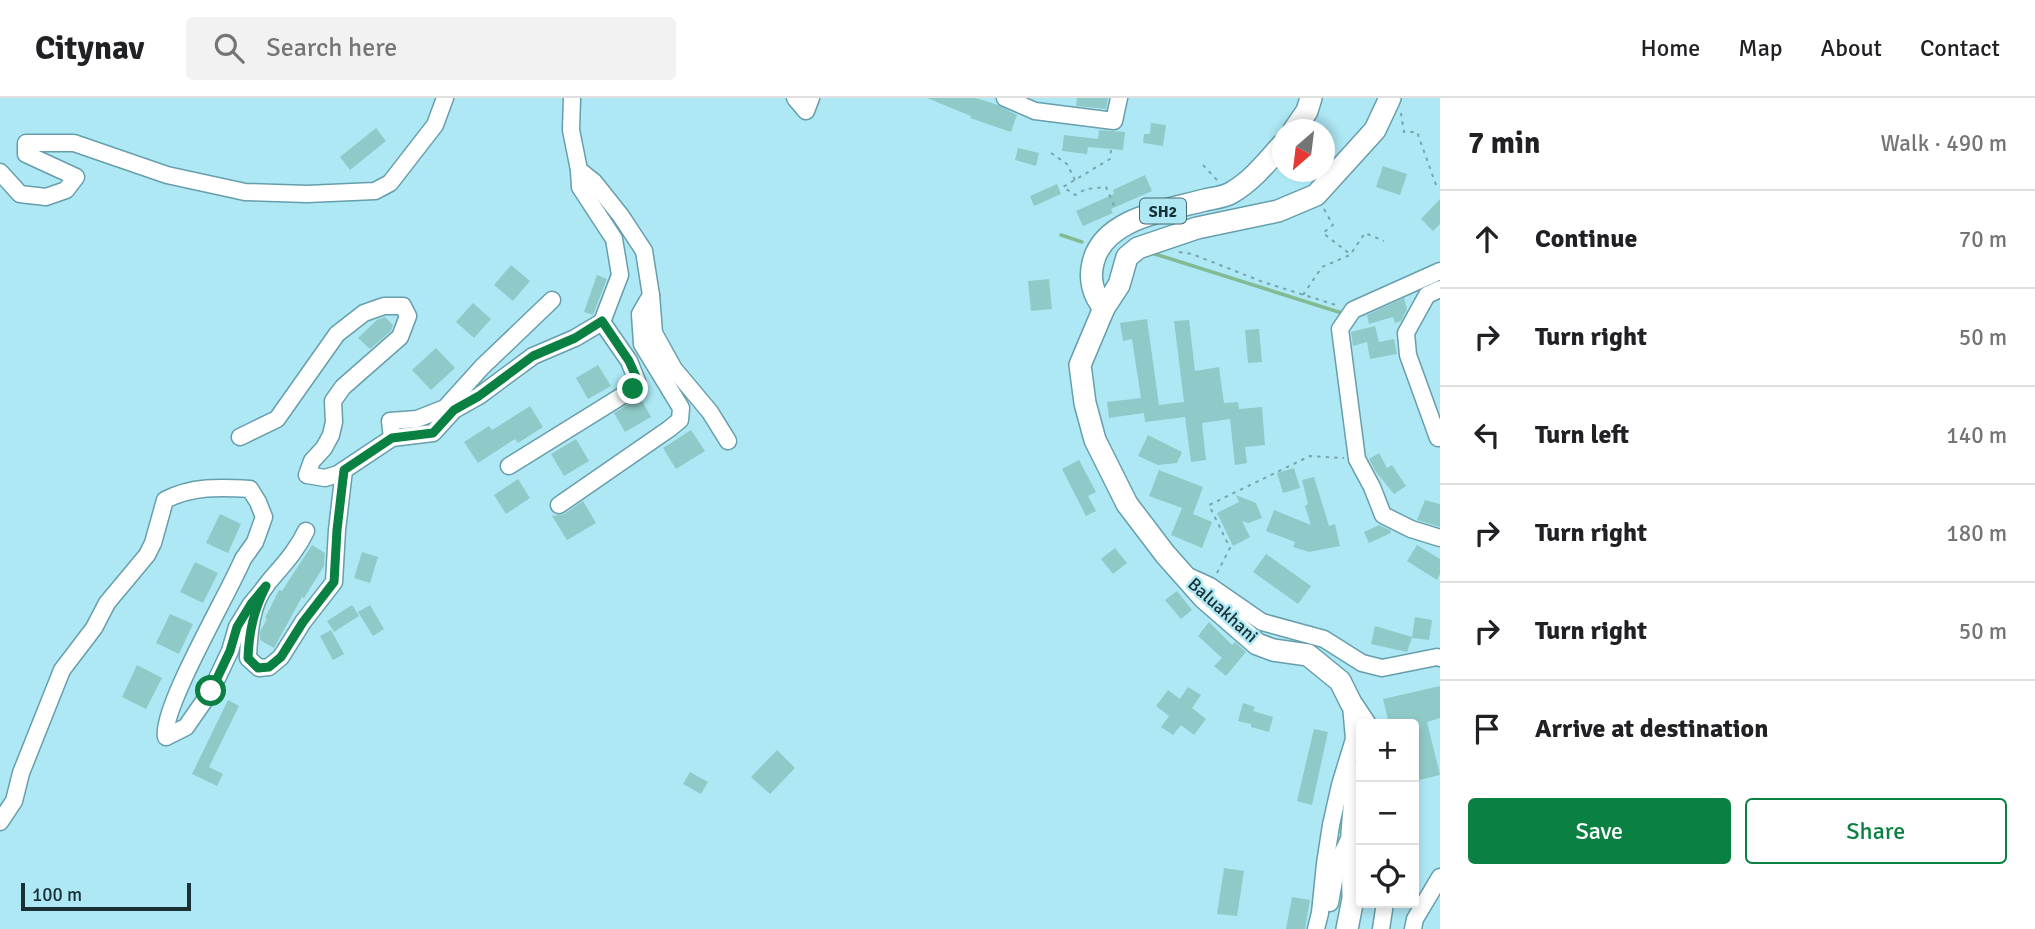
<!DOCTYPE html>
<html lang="en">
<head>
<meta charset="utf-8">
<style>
	:root { --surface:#fff; --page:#f2f2f2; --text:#202124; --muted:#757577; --line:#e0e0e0; --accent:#0b8043 }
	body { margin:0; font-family:Signika,sans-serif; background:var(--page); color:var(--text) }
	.controls { position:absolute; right:21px; bottom:21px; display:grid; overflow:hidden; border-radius:7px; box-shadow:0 4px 10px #0003 }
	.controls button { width:63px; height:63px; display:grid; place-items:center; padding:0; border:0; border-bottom:2px solid var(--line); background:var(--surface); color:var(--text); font:35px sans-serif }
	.compass { position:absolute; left:1272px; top:21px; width:63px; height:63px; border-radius:50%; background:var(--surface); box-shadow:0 4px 10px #0003; rotate:208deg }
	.scale { position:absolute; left:21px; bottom:18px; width:170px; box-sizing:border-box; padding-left:7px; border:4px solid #193035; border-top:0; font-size:19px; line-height:24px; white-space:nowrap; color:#193035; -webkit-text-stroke:5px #aee8f5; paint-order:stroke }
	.stop { position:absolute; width:21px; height:21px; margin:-16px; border:5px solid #0b8043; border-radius:50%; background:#fff }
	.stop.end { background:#0b8043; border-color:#fff; box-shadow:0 2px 7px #0008 }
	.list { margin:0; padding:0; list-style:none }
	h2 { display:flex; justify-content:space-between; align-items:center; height:91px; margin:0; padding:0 28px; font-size:30px }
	h2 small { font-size:23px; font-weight:400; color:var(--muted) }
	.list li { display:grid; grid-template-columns:46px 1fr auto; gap:21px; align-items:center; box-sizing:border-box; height:98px; padding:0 28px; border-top:2px solid var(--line) }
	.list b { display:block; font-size:26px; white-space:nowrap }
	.list em { font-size:23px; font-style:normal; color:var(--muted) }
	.actions { display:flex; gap:14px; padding:21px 28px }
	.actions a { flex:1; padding:16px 0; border:2px solid var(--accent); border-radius:7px; text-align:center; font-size:24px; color:var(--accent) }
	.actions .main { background:var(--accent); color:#fff }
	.icon { flex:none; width:38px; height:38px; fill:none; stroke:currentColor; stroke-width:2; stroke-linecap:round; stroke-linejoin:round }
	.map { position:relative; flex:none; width:1440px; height:831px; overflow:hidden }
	header { display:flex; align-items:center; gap:42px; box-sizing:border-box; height:98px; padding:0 35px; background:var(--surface); border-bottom:2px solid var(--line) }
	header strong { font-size:33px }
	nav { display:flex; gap:38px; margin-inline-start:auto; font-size:24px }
	.search { width:490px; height:63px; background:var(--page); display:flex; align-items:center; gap:18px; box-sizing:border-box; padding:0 24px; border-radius:7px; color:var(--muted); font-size:26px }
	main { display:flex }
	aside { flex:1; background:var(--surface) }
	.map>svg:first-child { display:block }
</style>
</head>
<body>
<header>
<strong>Citynav</strong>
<div class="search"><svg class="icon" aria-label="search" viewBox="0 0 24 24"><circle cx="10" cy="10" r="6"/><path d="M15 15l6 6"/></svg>Search here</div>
<nav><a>Home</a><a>Map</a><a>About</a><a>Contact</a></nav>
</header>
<main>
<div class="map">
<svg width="1440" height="831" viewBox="0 0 1440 831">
	<rect width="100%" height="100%" fill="#aee8f5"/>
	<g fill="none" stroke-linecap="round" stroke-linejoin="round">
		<g stroke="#82bb93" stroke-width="3.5">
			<polyline points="1061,137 1082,144"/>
			<polyline points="1152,155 1345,216"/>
		</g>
	</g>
	<g fill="#8fcac8">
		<polygon points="927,0 976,0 998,7 1017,17 1011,34 970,20 971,18"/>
		<polygon points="1077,0 1108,0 1106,11 1076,8"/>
		<polygon points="1151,25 1166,27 1163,48 1143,45 1144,36 1150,36"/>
		<polygon points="376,30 386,43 350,72 340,59"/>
		<polygon points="1099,32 1125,34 1123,52 1088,49 1087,56 1062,53 1064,37 1098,41"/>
		<polygon points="1018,50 1039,55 1036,68 1015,62"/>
		<polygon points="1383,68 1407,76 1400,97 1376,89"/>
		<polygon points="1145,77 1152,93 1111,111 1113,115 1083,128 1076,113 1114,96 1113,92"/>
		<polygon points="1057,86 1061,96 1034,108 1030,98"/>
		<polygon points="1440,101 1440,126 1433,133 1421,121"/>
		<polygon points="511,167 530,183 513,203 494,187"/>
		<polygon points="597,177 607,181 593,217 584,214"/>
		<polygon points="1049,181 1052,211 1031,213 1028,183"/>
		<polygon points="1404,200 1407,211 1401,223 1395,225 1393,219 1369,226 1367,217"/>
		<polygon points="473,205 491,221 474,240 456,224"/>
		<polygon points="385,219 393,227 391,233 370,251 358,240 377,222"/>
		<polygon points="1147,221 1159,307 1184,304 1174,223 1189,222 1195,273 1219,269 1224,305 1238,304 1239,311 1262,309 1265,347 1245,349 1247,365 1235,367 1230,321 1202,325 1206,362 1191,364 1185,319 1145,324 1144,315 1109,320 1107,304 1141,300 1132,241 1123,243 1120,225"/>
		<polygon points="1375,228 1379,244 1394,241 1397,256 1370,261 1367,244 1353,248 1351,234"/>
		<polygon points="1259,231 1262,264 1248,265 1245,232"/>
		<polygon points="436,250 455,270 431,292 412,272"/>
		<polygon points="598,267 611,288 588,301 576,280"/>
		<polygon points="640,299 651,319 625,334 614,315"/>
		<polygon points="530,308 543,329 518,345 515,341 478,365 464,344 489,328 492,332"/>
		<polygon points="691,332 705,353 676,371 663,350"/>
		<polygon points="1148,337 1182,354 1177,365 1158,367 1138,358"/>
		<polygon points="576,341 589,363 564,378 551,356"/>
		<polygon points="1379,355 1387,370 1392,367 1406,388 1394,396 1376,374 1369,361"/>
		<polygon points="1079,362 1096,394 1088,398 1096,413 1086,418 1062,371"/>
		<polygon points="1294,370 1300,390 1283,395 1277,375"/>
		<polygon points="1159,372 1203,389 1193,416 1212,424 1202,450 1171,437 1182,410 1149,398"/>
		<polygon points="1314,379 1329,428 1335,426 1340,448 1309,454 1293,449 1295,444 1266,433 1274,412 1311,427 1305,408 1308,406 1302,382"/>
		<polygon points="518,381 530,400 506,416 494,397"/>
		<polygon points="1236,397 1256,405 1262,420 1248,425 1242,423 1250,439 1233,448 1217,415 1239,404"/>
		<polygon points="1425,402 1440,406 1440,429 1417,422"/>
		<polygon points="583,403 596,425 567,442 552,418 564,416"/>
		<polygon points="220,416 241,426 228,455 206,445"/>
		<polygon points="1379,427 1390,432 1391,435 1369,445 1364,434"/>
		<polygon points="312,447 325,455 324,468 304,500 302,499 274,550 260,542 260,534 267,521 265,520 279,492 282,493"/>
		<polygon points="1417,447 1440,461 1440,476 1437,482 1407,463"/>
		<polygon points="1115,450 1127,465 1113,476 1101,461"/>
		<polygon points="362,454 378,459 370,485 354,480"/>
		<polygon points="1266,456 1311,488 1298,506 1253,474"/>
		<polygon points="195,464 218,475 203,505 180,494"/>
		<polygon points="1177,493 1192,512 1181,521 1165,502"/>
		<polygon points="352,507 359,518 334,534 327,523"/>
		<polygon points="370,507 384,531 373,538 358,514"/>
		<polygon points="170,516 193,526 179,556 156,545"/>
		<polygon points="1415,519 1432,522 1429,542 1412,540 1407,554 1371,546 1375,528 1412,539"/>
		<polygon points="1209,524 1232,547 1235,544 1246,554 1226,578 1214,568 1222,560 1198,538"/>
		<polygon points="331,532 344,556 333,562 320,538"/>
		<polygon points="137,567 162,580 146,611 122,599"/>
		<polygon points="1440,588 1440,620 1427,624 1440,677 1415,683 1414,626 1389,626 1383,601"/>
		<polygon points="1188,589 1201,597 1192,610 1206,621 1194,637 1181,627 1173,637 1161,629 1169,618 1156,608 1168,592 1180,601"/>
		<polygon points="228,602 239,608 209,669 223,676 217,688 192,676"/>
		<polygon points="1243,605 1255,609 1253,613 1273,619 1269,634 1251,629 1251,626 1238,623"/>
		<polygon points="1314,631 1328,634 1312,707 1297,703"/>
		<polygon points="777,652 795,670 770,696 751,679"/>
		<polygon points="690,674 708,684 701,696 683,686"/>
		<polygon points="1224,770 1244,773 1237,818 1217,816"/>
		<polygon points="1292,799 1310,802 1305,831 1286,831"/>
	</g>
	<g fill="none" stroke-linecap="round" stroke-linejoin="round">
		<defs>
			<g id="minor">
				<polyline points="795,0 806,13 811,0"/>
				<polyline points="1005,0 1035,13 1114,23 1119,0"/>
				<polyline points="0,74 20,96 46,99 66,92 76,79 26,56 26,45 74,45 167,77 245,94 307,96 375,93 390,85 435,27 445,0"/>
				<polyline points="1440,173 1353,212 1340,231 1357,361 1372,389 1383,417 1411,431 1440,440"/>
				<polyline points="651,197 654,235 674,271 710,314 728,343"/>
				<polyline points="240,339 277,321 337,236 364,215 384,208 403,208 408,218 400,239 343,289 333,303 334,324 331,337 324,350 312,363 307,377 325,380 338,376 392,340 433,335 454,312 479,298 533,258 575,240 602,224 620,177 614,141 580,89 579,72 571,32 572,0"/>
				<polyline points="392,340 390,323 417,321 445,310 482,269 552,202"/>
				<polyline points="1438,340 1408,257 1406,235 1427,197 1440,191"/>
				<polyline points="509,368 633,291 637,283 629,263 602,224"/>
				<polyline points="559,407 669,331 680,322 681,310 642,246 640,216 651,197 644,153 621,118 594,84 579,72"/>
				<path d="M306,433C296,454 282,468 267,486C251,506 249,535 248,560L259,570L269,569L281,559L303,524L334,484L337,432L344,372"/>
				<polyline points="1188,478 1210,488 1262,524 1324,541 1362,565 1382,570 1437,559 1440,560"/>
				<path d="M0,724L14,703L21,675L62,572L94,530L107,505L147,457L153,445L165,402C192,388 220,389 250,391L258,404L264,419L255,444L243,461C229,495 160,612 166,639L186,629L211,593L230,553L237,529L251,506L266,488"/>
				<polyline points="1330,805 1337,766 1351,737"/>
				<polyline points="1316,831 1320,815 1325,766 1331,727 1340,687 1354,641 1351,607"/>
				<polyline points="1381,831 1385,805"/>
				<polyline points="1413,831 1415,821 1440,779"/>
			</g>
			<g id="major">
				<polyline points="1294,32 1307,13 1311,0"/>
				<path d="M1104,210C1093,197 1089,181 1093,165C1103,120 1168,112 1205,102C1214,100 1224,99 1231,95C1252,83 1267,64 1282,47"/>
				<polyline points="1365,626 1351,605 1340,583 1308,557 1273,552 1257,546 1204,500 1165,456 1127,406 1095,342 1085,305 1080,267 1104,210 1119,187 1127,159 1138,150 1197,130 1278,113 1316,97 1375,32 1390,0"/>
				<polyline points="1347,831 1353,801 1352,735 1355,698 1361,672"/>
			</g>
		</defs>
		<use href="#minor" stroke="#679eab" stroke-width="19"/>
		<use href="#major" stroke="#679eab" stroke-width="24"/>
		<g stroke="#78a5af" stroke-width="2" stroke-dasharray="3.5 5" stroke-linecap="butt">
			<polyline points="1401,15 1404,34 1417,34 1436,87 1440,89"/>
			<polyline points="1111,52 1110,61 1063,89 1075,97 1086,91 1106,89 1116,112"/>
			<polyline points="1051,55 1067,66 1075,82"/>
			<polyline points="1203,67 1217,82"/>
			<polyline points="1324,111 1333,127 1323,135 1350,156"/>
			<polyline points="1179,154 1192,156 1263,184 1339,208"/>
			<polyline points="1303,197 1322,169 1350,157 1365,135 1384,143"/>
			<polyline points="1217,475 1230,450 1209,407 1310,358 1344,360"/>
		</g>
		<use href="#minor" stroke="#fff" stroke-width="16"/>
		<use href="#major" stroke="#fff" stroke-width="21"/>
	</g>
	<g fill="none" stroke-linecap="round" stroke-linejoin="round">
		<path stroke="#0b8043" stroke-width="9" d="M211,593L230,553L237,529L251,506L266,488C254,512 249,533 248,560L258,570L269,569L281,559L303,524L334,484L337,432L344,372L392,340L433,335L454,312L479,298L533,258L575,240L602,223L629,263L638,283L633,291"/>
	</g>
	<g text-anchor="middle" stroke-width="5" stroke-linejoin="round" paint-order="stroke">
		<rect fill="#aee8f5" stroke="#46676f" stroke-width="2" x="1140" y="100.5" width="46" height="25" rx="5"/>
		<g font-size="16" font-weight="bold" fill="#193035">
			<text x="1163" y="119">SH2</text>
		</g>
		<g font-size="18" fill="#193035" stroke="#aee8f5">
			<text transform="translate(1223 512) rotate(42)" y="6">Baluakhani</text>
		</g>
	</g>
</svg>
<div class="controls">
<button>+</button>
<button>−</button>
<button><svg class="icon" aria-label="locate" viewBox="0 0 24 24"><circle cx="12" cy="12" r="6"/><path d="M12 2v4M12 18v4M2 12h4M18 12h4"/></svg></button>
</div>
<svg class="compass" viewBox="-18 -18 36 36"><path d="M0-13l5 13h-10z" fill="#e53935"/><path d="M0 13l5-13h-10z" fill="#757577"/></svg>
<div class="scale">100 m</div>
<div class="stop" style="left:211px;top:593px"></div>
<div class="stop end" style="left:633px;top:291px"></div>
</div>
<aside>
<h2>7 min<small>Walk · 490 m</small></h2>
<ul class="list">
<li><svg class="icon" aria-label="ahead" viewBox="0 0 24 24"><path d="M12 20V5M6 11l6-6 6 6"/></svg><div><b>Continue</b></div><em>70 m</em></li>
<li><svg class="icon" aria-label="right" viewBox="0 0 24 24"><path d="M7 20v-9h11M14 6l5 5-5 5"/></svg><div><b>Turn right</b></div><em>50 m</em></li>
<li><svg class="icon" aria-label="left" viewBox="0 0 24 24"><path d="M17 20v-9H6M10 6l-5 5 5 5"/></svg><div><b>Turn left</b></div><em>140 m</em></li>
<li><svg class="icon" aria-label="right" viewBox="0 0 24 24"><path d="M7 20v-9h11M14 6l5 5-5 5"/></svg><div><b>Turn right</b></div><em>180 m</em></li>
<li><svg class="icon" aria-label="right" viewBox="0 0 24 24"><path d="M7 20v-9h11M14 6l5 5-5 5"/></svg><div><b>Turn right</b></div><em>50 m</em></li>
<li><svg class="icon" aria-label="arrive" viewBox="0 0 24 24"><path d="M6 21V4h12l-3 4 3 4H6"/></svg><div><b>Arrive at destination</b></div></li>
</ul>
<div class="actions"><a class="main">Save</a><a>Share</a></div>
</aside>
</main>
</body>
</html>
